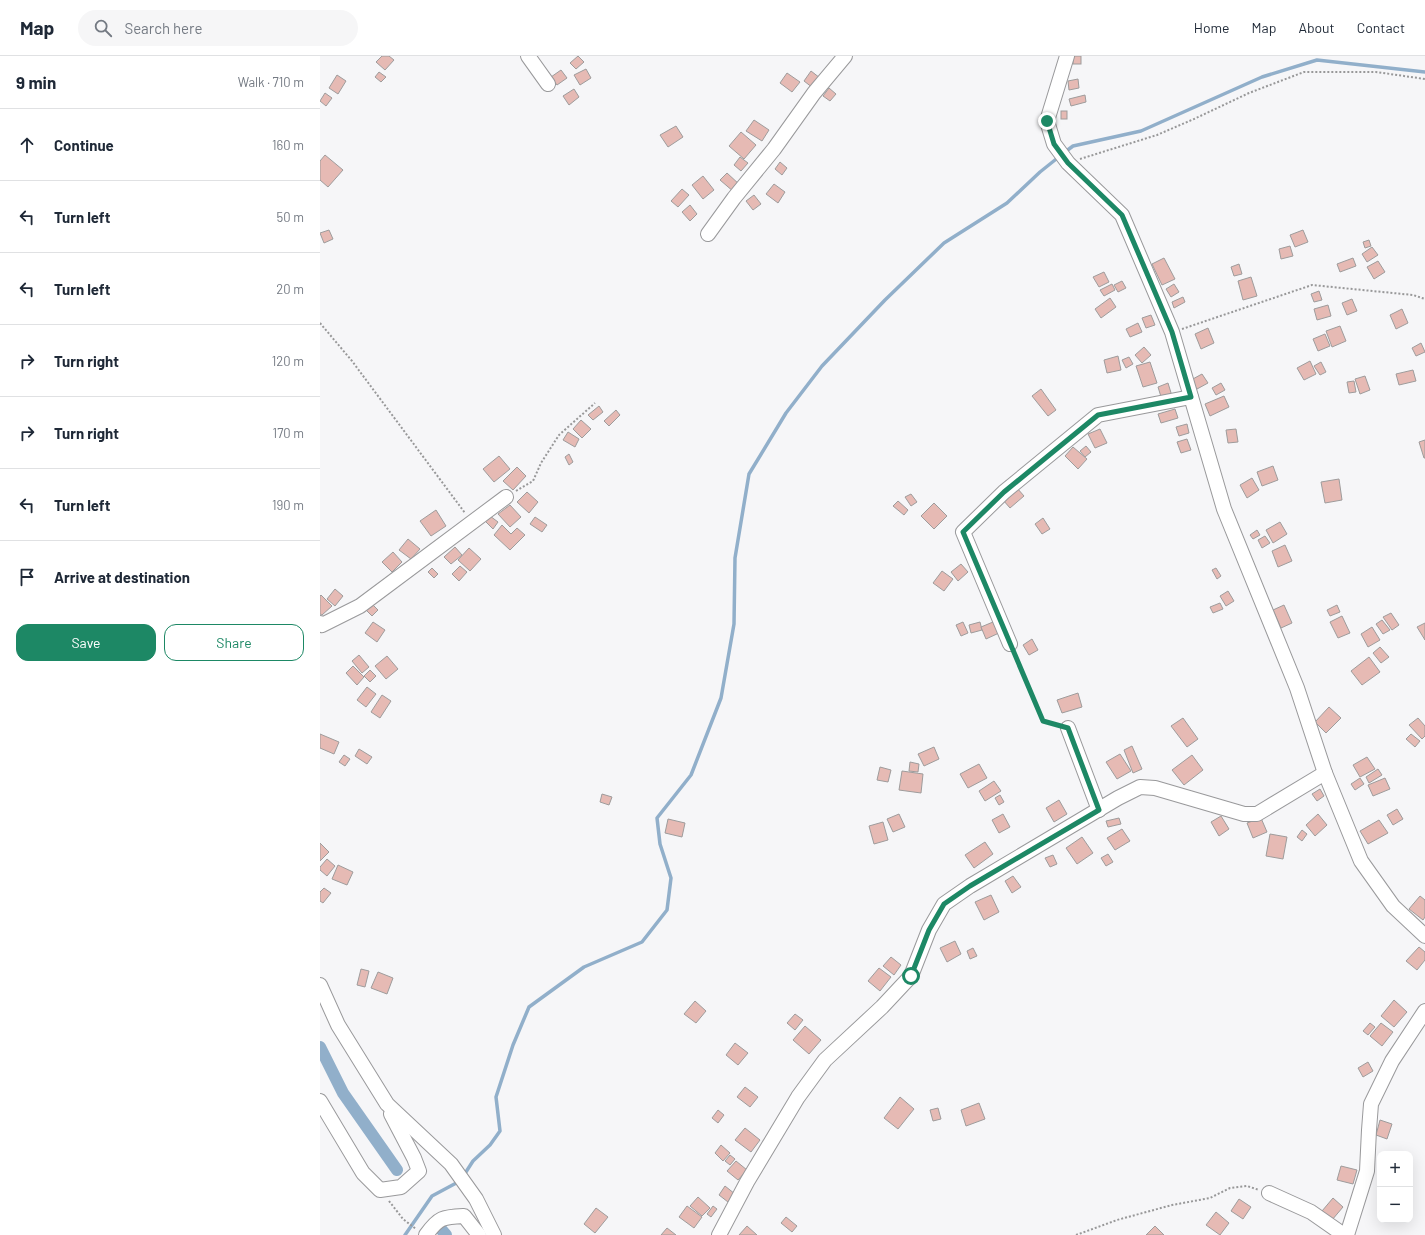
<!DOCTYPE html>
<html lang="en">
<head>
<meta charset="utf-8">
<style>
	:root { --surface:#fff; --page:#f6f6f7; --text:#1f2937; --muted:#747a83; --line:#e0e1e3; --accent:#1d8865 }
	body { margin:0; font-family:Barlow,sans-serif; background:var(--page); color:var(--text) }
	.controls { position:absolute; right:12px; bottom:12px; display:grid; overflow:hidden; border-radius:8px; box-shadow:0 4px 16px #0002 }
	.controls button { width:36px; height:36px; display:grid; place-items:center; padding:0; border:0; border-bottom:1px solid var(--line); background:var(--surface); color:var(--text); font:20px sans-serif }
	.stop { position:absolute; width:12px; height:12px; margin:-9px; border:3px solid #1d8865; border-radius:50%; background:#fff }
	.stop.end { background:#1d8865; border-color:#fff; box-shadow:0 1px 4px #0008 }
	.list { margin:0; padding:0; list-style:none }
	h2 { display:flex; justify-content:space-between; align-items:center; height:52px; margin:0; padding:0 16px; font-size:17px }
	h2 small { font-size:13px; font-weight:400; color:var(--muted) }
	.list li { display:grid; grid-template-columns:26px 1fr auto; gap:12px; align-items:center; box-sizing:border-box; height:72px; padding:0 16px; border-top:1px solid var(--line) }
	.list b { display:block; font-size:15px; white-space:nowrap }
	.list em { font-size:13px; font-style:normal; color:var(--muted) }
	.actions { display:flex; gap:8px; padding:12px 16px }
	.actions a { flex:1; padding:9px 0; border:1px solid var(--accent); border-radius:12px; text-align:center; font-size:14px; color:var(--accent) }
	.actions .main { background:var(--accent); color:#fff }
	.icon { flex:none; width:22px; height:22px; fill:none; stroke:currentColor; stroke-width:2; stroke-linecap:round; stroke-linejoin:round }
	.map { position:relative; flex:none; width:1105px; height:1179px; overflow:hidden }
	header { display:flex; align-items:center; gap:24px; box-sizing:border-box; height:56px; padding:0 20px; background:var(--surface); border-bottom:1px solid var(--line) }
	header strong { font-size:19px }
	nav { display:flex; gap:22px; margin-inline-start:auto; font-size:14px }
	.search { width:280px; height:36px; background:var(--page); display:flex; align-items:center; gap:10px; box-sizing:border-box; padding:0 14px; border-radius:22px; color:var(--muted); font-size:15px }
	main { display:flex }
	aside { flex:1; background:var(--surface) }
	.map>svg:first-child { display:block }
</style>
</head>
<body>
<header>
<strong>Map</strong>
<div class="search"><svg class="icon" aria-label="search" viewBox="0 0 24 24"><circle cx="10" cy="10" r="6"/><path d="M15 15l6 6"/></svg>Search here</div>
<nav><a>Home</a><a>Map</a><a>About</a><a>Contact</a></nav>
</header>
<main>
<aside>
<h2>9 min<small>Walk · 710 m</small></h2>
<ul class="list">
<li><svg class="icon" aria-label="ahead" viewBox="0 0 24 24"><path d="M12 20V5M6 11l6-6 6 6"/></svg><div><b>Continue</b></div><em>160 m</em></li>
<li><svg class="icon" aria-label="left" viewBox="0 0 24 24"><path d="M17 20v-9H6M10 6l-5 5 5 5"/></svg><div><b>Turn left</b></div><em>50 m</em></li>
<li><svg class="icon" aria-label="left" viewBox="0 0 24 24"><path d="M17 20v-9H6M10 6l-5 5 5 5"/></svg><div><b>Turn left</b></div><em>20 m</em></li>
<li><svg class="icon" aria-label="right" viewBox="0 0 24 24"><path d="M7 20v-9h11M14 6l5 5-5 5"/></svg><div><b>Turn right</b></div><em>120 m</em></li>
<li><svg class="icon" aria-label="right" viewBox="0 0 24 24"><path d="M7 20v-9h11M14 6l5 5-5 5"/></svg><div><b>Turn right</b></div><em>170 m</em></li>
<li><svg class="icon" aria-label="left" viewBox="0 0 24 24"><path d="M17 20v-9H6M10 6l-5 5 5 5"/></svg><div><b>Turn left</b></div><em>190 m</em></li>
<li><svg class="icon" aria-label="arrive" viewBox="0 0 24 24"><path d="M6 21V4h12l-3 4 3 4H6"/></svg><div><b>Arrive at destination</b></div></li>
</ul>
<div class="actions"><a class="main">Save</a><a>Share</a></div>
</aside>
<div class="map">
<svg width="1105" height="1179" viewBox="0 0 1105 1179">
	<rect width="100%" height="100%" fill="#f6f6f8"/>
	<g fill="none" stroke-linecap="round" stroke-linejoin="round">
		<g stroke="#91afca" stroke-width="3.5">
			<polyline points="745,96 753,90 821,75 942,21 997,4 1105,16"/>
			<polyline points="144,1119 153,1105 170,1089 180,1075 176,1041 193,989 209,951 264,911 322,886 347,854 351,822 340,788 337,762 371,719 401,642 414,568 415,502 429,418 466,357 502,310 565,244 624,187 687,147 720,116 740,100"/>
			<polyline points="85,1179 112,1140 140,1125"/>
		</g>
		<g stroke="#91afca" stroke-width="12">
			<polyline points="0,991 23,1037 77,1114"/>
			<polyline points="120,1172 126,1179"/>
		</g>
	</g>
	<g fill="#e6bab4" stroke="#9e9c9c">
		<polygon points="62,0 69,0 74,4 65,14 56,6"/>
		<polygon points="258,0 264,6 256,13 250,7"/>
		<rect x="753" y="0" width="8" height="8"/>
		<polygon points="266,13 271,22 260,29 254,19"/>
		<polygon points="241,14 247,22 237,29 231,21"/>
		<polygon points="491,15 500,22 493,32 484,25"/>
		<polygon points="59,16 66,21 61,26 55,21"/>
		<polygon points="467,17 480,26 472,36 460,27"/>
		<polygon points="17,19 26,25 18,38 9,32"/>
		<polygon points="758,23 759,32 749,34 748,25"/>
		<polygon points="509,32 516,38 510,45 503,40"/>
		<polygon points="254,33 259,41 249,49 243,40"/>
		<polygon points="5,37 12,42 6,50 0,45"/>
		<polygon points="765,39 766,46 751,50 749,43"/>
		<rect x="741" y="55" width="6" height="8"/>
		<polygon points="434,64 449,74 442,85 426,75"/>
		<polygon points="356,70 363,81 348,91 340,79"/>
		<polygon points="421,76 436,89 424,103 409,90"/>
		<polygon points="5,99 23,114 8,131 0,124 0,105"/>
		<polygon points="420,101 428,107 421,115 414,109"/>
		<polygon points="460,106 467,112 462,119 455,113"/>
		<polygon points="407,117 420,129 414,136 400,124"/>
		<polygon points="383,120 394,134 383,143 372,129"/>
		<polygon points="454,128 465,136 458,147 446,138"/>
		<polygon points="362,133 369,139 358,151 351,145"/>
		<polygon points="434,139 441,148 433,154 426,145"/>
		<polygon points="370,149 377,158 370,165 362,156"/>
		<polygon points="9,174 13,183 4,187 0,177"/>
		<polygon points="983,174 988,186 975,191 970,179"/>
		<polygon points="1049,184 1051,190 1045,192 1043,186"/>
		<polygon points="970,190 973,200 961,203 959,193"/>
		<polygon points="1052,191 1058,199 1047,206 1042,198"/>
		<polygon points="844,202 855,223 842,229 832,208"/>
		<polygon points="1033,202 1036,210 1020,216 1017,208"/>
		<polygon points="1058,205 1065,216 1054,223 1047,211"/>
		<polygon points="919,208 922,218 914,220 911,211"/>
		<polygon points="784,216 789,226 779,231 773,221"/>
		<polygon points="931,221 937,240 923,244 918,225"/>
		<polygon points="802,225 806,232 798,236 794,229"/>
		<polygon points="792,228 795,234 784,240 780,234"/>
		<polygon points="854,228 859,236 851,241 846,233"/>
		<polygon points="999,235 1002,244 994,246 991,238"/>
		<polygon points="863,241 865,246 854,252 852,246"/>
		<polygon points="790,242 796,251 781,262 775,253"/>
		<polygon points="1032,243 1037,255 1027,259 1022,247"/>
		<polygon points="1008,249 1011,260 997,264 994,253"/>
		<polygon points="1082,253 1088,267 1076,273 1070,259"/>
		<polygon points="831,259 835,269 826,272 822,262"/>
		<polygon points="818,267 822,276 810,281 806,273"/>
		<polygon points="1020,270 1026,285 1012,291 1006,275"/>
		<polygon points="888,272 894,287 881,293 875,278"/>
		<polygon points="1005,278 1010,290 998,295 993,283"/>
		<polygon points="1101,287 1105,296 1096,300 1092,292"/>
		<polygon points="824,291 831,299 822,307 815,299"/>
		<polygon points="798,300 801,314 787,317 784,304"/>
		<polygon points="809,301 813,308 806,312 802,304"/>
		<polygon points="990,305 996,318 984,324 977,312"/>
		<polygon points="830,306 837,327 823,331 816,310"/>
		<polygon points="1001,306 1006,316 1000,319 994,310"/>
		<polygon points="1093,314 1096,325 1079,329 1076,318"/>
		<polygon points="882,318 888,327 877,333 871,324"/>
		<polygon points="1045,320 1050,334 1040,338 1035,323"/>
		<polygon points="1034,325 1036,336 1029,337 1027,326"/>
		<polygon points="848,327 852,340 842,344 838,331"/>
		<polygon points="901,327 905,334 896,339 892,332"/>
		<polygon points="721,333 736,354 728,360 712,340"/>
		<polygon points="904,340 909,351 890,360 885,348"/>
		<polygon points="279,350 283,356 273,364 268,359"/>
		<polygon points="855,353 858,362 841,367 838,358"/>
		<polygon points="296,354 300,359 289,370 284,365"/>
		<polygon points="261,364 271,373 262,382 253,373"/>
		<polygon points="867,368 869,377 859,380 856,371"/>
		<polygon points="780,373 787,387 775,392 768,378"/>
		<polygon points="916,373 918,386 908,387 906,374"/>
		<polygon points="248,376 259,383 255,391 243,384"/>
		<polygon points="867,383 871,394 861,397 857,386"/>
		<polygon points="1105,384 1105,402 1104,402 1099,386"/>
		<polygon points="766,390 771,396 765,401 760,395"/>
		<polygon points="753,391 767,403 758,413 745,400"/>
		<polygon points="249,398 253,406 249,409 245,401"/>
		<polygon points="179,400 190,413 174,426 163,413"/>
		<polygon points="953,410 958,424 942,430 937,416"/>
		<polygon points="197,411 206,420 193,434 183,425"/>
		<polygon points="932,422 939,434 927,442 920,429"/>
		<polygon points="1019,423 1022,444 1005,447 1001,426"/>
		<polygon points="697,432 704,440 690,452 683,444"/>
		<polygon points="207,436 218,446 209,457 197,446"/>
		<polygon points="591,438 597,446 591,450 585,441"/>
		<polygon points="578,445 588,454 584,459 573,450"/>
		<polygon points="614,447 627,460 614,473 601,460"/>
		<polygon points="190,449 201,461 190,471 178,458"/>
		<polygon points="116,454 126,470 111,480 100,465"/>
		<polygon points="170,460 178,466 173,473 165,465"/>
		<polygon points="215,461 227,469 222,476 210,468"/>
		<polygon points="723,462 730,473 722,478 715,468"/>
		<polygon points="960,466 967,478 953,487 946,474"/>
		<polygon points="182,469 191,478 197,472 205,479 190,494 174,479"/>
		<polygon points="937,474 940,479 933,483 930,479"/>
		<polygon points="945,480 950,487 942,492 938,484"/>
		<polygon points="88,483 100,493 91,503 79,494"/>
		<polygon points="965,489 972,505 958,511 952,495"/>
		<polygon points="135,491 142,499 131,508 124,501"/>
		<polygon points="149,492 161,503 150,515 138,504"/>
		<polygon points="73,496 82,506 72,516 62,506"/>
		<polygon points="641,508 648,516 638,525 631,516"/>
		<polygon points="140,510 147,516 139,525 132,518"/>
		<polygon points="112,512 118,518 114,522 108,516"/>
		<polygon points="896,512 901,520 897,523 892,514"/>
		<polygon points="622,515 633,523 624,535 613,527"/>
		<polygon points="15,533 23,540 15,550 7,543"/>
		<polygon points="908,535 914,545 906,550 900,540"/>
		<polygon points="1,539 12,550 2,559 0,558 0,540"/>
		<polygon points="900,547 903,553 893,557 890,551"/>
		<polygon points="52,548 58,554 52,560 46,554"/>
		<polygon points="964,549 972,567 961,572 953,554"/>
		<polygon points="1017,549 1020,556 1010,560 1007,554"/>
		<polygon points="1071,557 1079,569 1072,574 1063,561"/>
		<polygon points="1022,560 1030,577 1018,582 1010,566"/>
		<polygon points="1062,564 1070,574 1063,578 1056,568"/>
		<polygon points="53,566 65,574 57,586 45,577"/>
		<polygon points="643,566 648,577 641,580 636,569"/>
		<polygon points="660,566 662,574 651,577 649,569"/>
		<polygon points="673,566 679,577 666,583 661,571"/>
		<polygon points="1105,567 1105,584 1097,571"/>
		<polygon points="1052,571 1060,584 1048,591 1041,578"/>
		<polygon points="712,583 718,594 709,599 703,589"/>
		<polygon points="1060,591 1069,601 1061,607 1053,597"/>
		<polygon points="39,599 49,611 42,617 32,605"/>
		<polygon points="67,600 78,613 66,623 55,610"/>
		<polygon points="1049,601 1060,616 1042,629 1031,615"/>
		<polygon points="33,610 44,621 37,629 26,617"/>
		<polygon points="50,614 56,620 50,626 44,620"/>
		<polygon points="47,631 56,638 46,651 37,644"/>
		<polygon points="758,637 762,651 742,657 737,644"/>
		<polygon points="62,639 71,645 60,662 51,656"/>
		<polygon points="1009,651 1021,662 1006,677 995,666"/>
		<polygon points="863,662 878,683 867,691 851,670"/>
		<polygon points="1098,662 1105,670 1105,680 1102,683 1089,669"/>
		<polygon points="0,678 19,686 14,698 0,692"/>
		<polygon points="1091,678 1100,685 1095,691 1086,683"/>
		<polygon points="812,690 822,713 813,717 804,694"/>
		<polygon points="614,691 619,703 604,710 598,698"/>
		<polygon points="39,693 52,701 47,708 35,700"/>
		<polygon points="800,698 811,715 797,723 786,706"/>
		<polygon points="24,699 30,703 25,710 19,706"/>
		<polygon points="872,699 883,714 864,729 852,714"/>
		<polygon points="1047,701 1055,713 1040,721 1033,709"/>
		<polygon points="590,706 599,708 598,716 589,715"/>
		<polygon points="659,708 667,722 648,732 640,718"/>
		<polygon points="560,711 571,714 568,726 557,724"/>
		<polygon points="1058,713 1062,719 1049,727 1046,721"/>
		<polygon points="582,715 603,718 601,737 579,734"/>
		<polygon points="1040,722 1044,728 1035,734 1031,728"/>
		<polygon points="1065,722 1070,733 1053,740 1048,729"/>
		<polygon points="674,725 681,735 665,745 659,735"/>
		<polygon points="1000,733 1004,740 997,745 992,738"/>
		<polygon points="282,738 292,741 289,749 280,746"/>
		<polygon points="680,739 684,746 679,749 675,742"/>
		<polygon points="739,744 747,758 734,766 726,752"/>
		<polygon points="1077,753 1083,763 1073,769 1067,759"/>
		<polygon points="579,758 585,771 573,776 567,763"/>
		<polygon points="683,758 690,771 679,777 672,764"/>
		<polygon points="998,758 1007,769 995,780 986,769"/>
		<polygon points="901,760 909,773 899,780 891,766"/>
		<polygon points="799,762 801,768 788,771 786,765"/>
		<polygon points="941,762 947,776 933,782 927,767"/>
		<polygon points="348,763 365,767 362,781 345,777"/>
		<polygon points="1059,764 1068,777 1048,788 1040,775"/>
		<polygon points="563,766 568,784 554,788 549,770"/>
		<polygon points="802,773 810,785 795,794 787,782"/>
		<polygon points="982,774 987,778 982,785 977,781"/>
		<polygon points="950,778 967,781 963,803 946,800"/>
		<polygon points="762,781 773,797 757,808 746,792"/>
		<polygon points="665,786 673,798 654,812 645,799"/>
		<polygon points="0,787 9,796 0,805"/>
		<polygon points="788,798 793,806 786,810 781,802"/>
		<polygon points="733,799 737,808 730,811 725,802"/>
		<polygon points="7,803 15,810 7,820 0,814 0,811"/>
		<polygon points="18,809 33,816 27,829 12,823"/>
		<polygon points="693,820 701,831 692,837 685,825"/>
		<polygon points="4,832 11,837 3,847 0,845 0,836"/>
		<polygon points="671,839 679,856 664,864 655,846"/>
		<polygon points="1100,840 1105,844 1105,861 1103,864 1089,853"/>
		<polygon points="635,885 641,898 627,906 620,892"/>
		<polygon points="1099,891 1105,896 1105,904 1097,914 1086,905"/>
		<polygon points="653,892 657,900 650,903 647,895"/>
		<polygon points="571,901 581,909 574,919 563,910"/>
		<polygon points="559,912 571,921 560,935 548,925"/>
		<polygon points="41,913 49,915 45,931 37,929"/>
		<polygon points="58,916 73,922 67,938 51,932"/>
		<polygon points="1074,944 1087,956 1074,971 1061,960"/>
		<polygon points="375,945 386,955 376,967 364,958"/>
		<polygon points="475,958 483,964 475,974 467,967"/>
		<polygon points="1050,967 1055,971 1048,979 1043,975"/>
		<polygon points="1061,967 1073,976 1062,990 1050,980"/>
		<polygon points="485,970 501,984 489,998 473,984"/>
		<polygon points="415,987 428,997 418,1009 406,999"/>
		<polygon points="1048,1006 1053,1015 1043,1021 1038,1012"/>
		<polygon points="425,1031 438,1041 430,1051 417,1041"/>
		<polygon points="580,1041 594,1053 578,1073 564,1062"/>
		<polygon points="659,1047 665,1063 646,1070 641,1054"/>
		<polygon points="618,1052 621,1063 613,1065 610,1054"/>
		<polygon points="398,1054 404,1059 398,1067 392,1062"/>
		<polygon points="1060,1064 1072,1068 1067,1083 1056,1079"/>
		<polygon points="425,1072 440,1084 431,1096 415,1084"/>
		<polygon points="401,1089 410,1097 403,1105 395,1097"/>
		<polygon points="410,1099 415,1103 410,1109 405,1105"/>
		<polygon points="416,1105 427,1114 418,1124 407,1115"/>
		<polygon points="1021,1110 1037,1114 1033,1128 1017,1124"/>
		<polygon points="405,1130 415,1138 408,1146 399,1139"/>
		<polygon points="378,1141 390,1152 382,1160 370,1150"/>
		<polygon points="1013,1142 1023,1151 1012,1164 1002,1155"/>
		<polygon points="919,1143 931,1151 923,1163 911,1155"/>
		<polygon points="367,1150 382,1161 374,1172 359,1161"/>
		<polygon points="393,1150 397,1153 391,1161 387,1158"/>
		<polygon points="276,1152 288,1161 275,1177 264,1168"/>
		<polygon points="896,1156 909,1167 900,1179 886,1169"/>
		<polygon points="466,1161 477,1170 472,1176 461,1167"/>
		<polygon points="427,1170 437,1179 419,1179"/>
		<polygon points="835,1170 844,1179 826,1179"/>
		<polygon points="347,1172 356,1179 341,1179"/>
	</g>
	<g fill="none" stroke-linecap="round" stroke-linejoin="round">
		<defs>
			<g id="minor">
				<polyline points="208,0 228,28"/>
				<polyline points="747,0 727,65 734,88 748,107 802,159 852,276 904,453 977,632 1005,717 1041,805 1073,850 1105,880"/>
				<polyline points="388,178 414,142 454,93 494,37 525,0"/>
				<polyline points="0,567 2,569 40,550 186,441"/>
				<polyline points="690,588 643,476 684,436 778,359 871,341"/>
				<polyline points="748,672 779,754"/>
				<polyline points="0,929 18,969 67,1048 131,1108 156,1143 174,1179"/>
				<polyline points="0,1045 43,1117 60,1134 81,1131 99,1115 94,1102 71,1058"/>
				<polyline points="949,1137 991,1156 1024,1179"/>
				<path d="M106,1179C119,1161 123,1161 144,1160L159,1179"/>
				<polyline points="399,1179 427,1126 478,1041 505,1004 562,951 591,920 609,874 624,848 650,830 798,742 820,731 835,732 924,758 937,758 1005,717"/>
				<polyline points="1027,1179 1047,1115 1049,1074 1051,1048 1072,1005 1105,955"/>
			</g>
		</defs>
		<use href="#minor" stroke="#99999b" stroke-width="16"/>
		<g stroke="#989899" stroke-width="2" stroke-dasharray="2 2" stroke-linecap="butt">
			<polyline points="760,103 837,79 874,63 929,37 984,16 1056,16 1105,23"/>
			<polyline points="0,267 32,305 145,457"/>
			<polyline points="862,273 992,229 1093,239 1105,243"/>
			<polyline points="196,435 213,425 221,407 239,379 275,347"/>
			<polyline points="694,598 723,665 737,669"/>
			<polyline points="69,1145 83,1163 96,1173"/>
			<polyline points="756,1179 797,1164 852,1149 890,1142 910,1132 927,1130 939,1134"/>
		</g>
		<use href="#minor" stroke="#fff" stroke-width="14"/>
	</g>
	<g fill="none" stroke-linecap="round" stroke-linejoin="round">
		<polyline stroke="#1d8865" stroke-width="5" points="591,920 609,874 624,848 650,830 779,754 748,672 723,665 643,476 684,436 778,359 871,341 852,276 802,159 748,107 734,88 727,65"/>
	</g>
</svg>
<div class="controls">
<button>+</button>
<button>−</button>
</div>
<div class="stop" style="left:591px;top:920px"></div>
<div class="stop end" style="left:727px;top:65px"></div>
</div>
</main>
</body>
</html>
